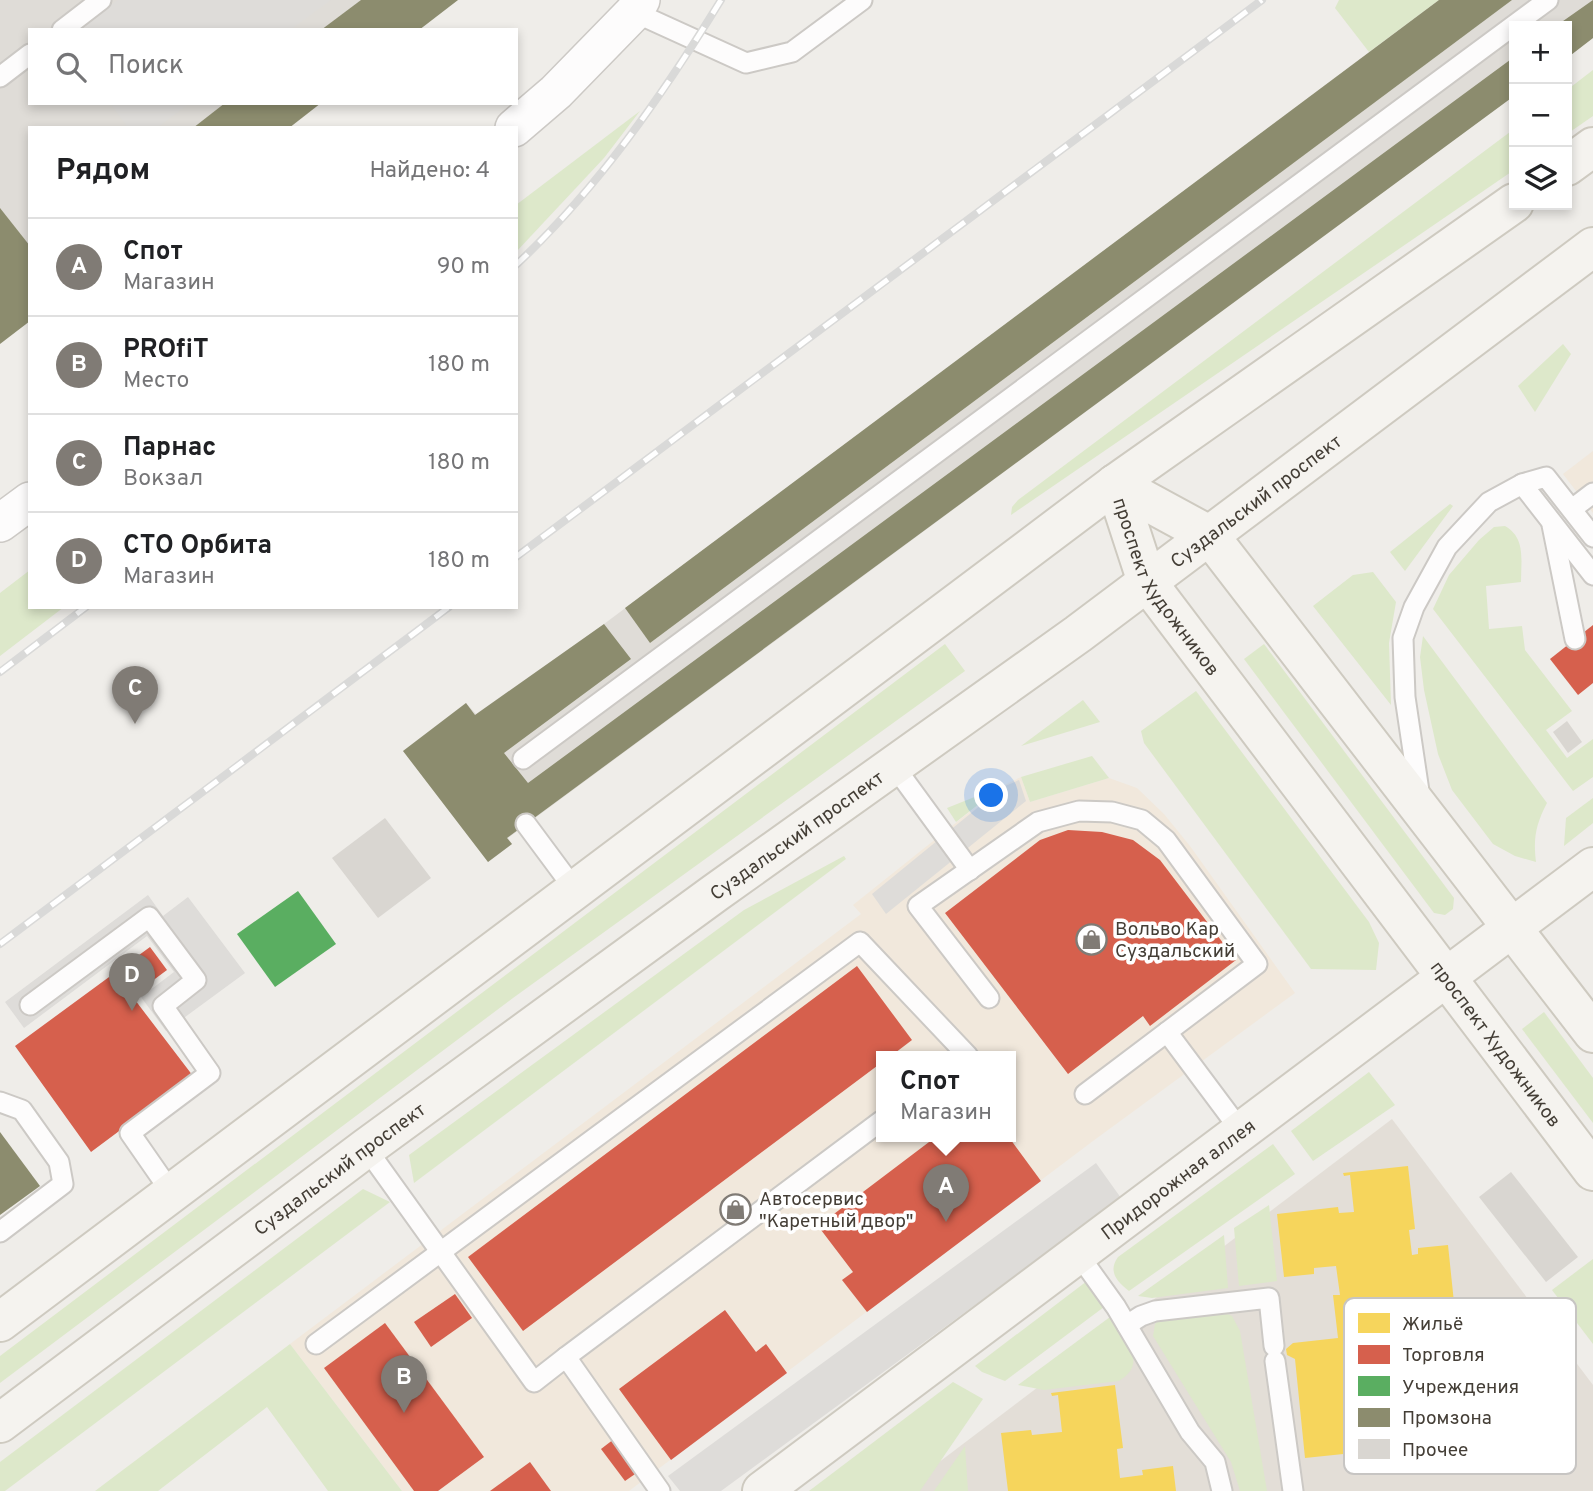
<!DOCTYPE html>
<html lang="ru">
<head>
<meta charset="utf-8">
<style>
	:root { --surface:#fff; --page:#f2f2f2; --text:#202124; --muted:#757577; --line:#e0e0e0; --accent:#807b75 }
	body { margin:0; font-family:Overpass,sans-serif; background:var(--page); color:var(--text) }
	.controls { position:absolute; right:21px; top:21px; display:grid; overflow:hidden; border-radius:0px; box-shadow:0 4px 10px #0003 }
	.controls button { width:63px; height:63px; display:grid; place-items:center; padding:0; border:0; border-bottom:2px solid var(--line); background:var(--surface); color:var(--text); font:35px sans-serif }
	.you { position:absolute; left:992px; top:796px; width:24px; height:24px; margin:-18px; border:5px solid #fff; border-radius:50%; background:#1a73e8; box-shadow:0 0 0 10px #1a73e833 }
	.badge { display:grid; place-items:center; width:46px; height:46px; border-radius:50%; background:var(--accent); color:#fff; font-size:23px; font-weight:700 }
	.pin { position:absolute; translate:-50% -58px; filter:drop-shadow(0 2px 4px #0008) }
	.pin::after { content:''; position:absolute; top:37px; width:24px; height:21px; background:inherit; clip-path:polygon(0 0,100% 0,50% 100%) }
	.popup { position:absolute; left:876px; top:1051px; width:140px; height:91px; box-sizing:border-box; display:grid; place-content:center; border-radius:0px; background:var(--surface); filter:drop-shadow(0 2px 5px #0005); font-size:23px; white-space:nowrap; color:var(--muted) }
	.popup b { font-size:26px; color:var(--text) }
	.popup::after { content:''; position:absolute; left:50%; top:100%; margin-left:-14px; border:14px solid transparent; border-top-color:var(--surface) }
	.list { margin:0; padding:0; list-style:none }
	h2 { display:flex; justify-content:space-between; align-items:center; height:91px; margin:0; padding:0 28px; font-size:30px }
	h2 small { font-size:23px; font-weight:400; color:var(--muted) }
	.list li { display:grid; grid-template-columns:46px 1fr auto; gap:21px; align-items:center; box-sizing:border-box; height:98px; padding:0 28px; border-top:2px solid var(--line) }
	.list b { display:block; font-size:26px; white-space:nowrap }
	.list p { margin:0; font-size:23px; white-space:nowrap; color:var(--muted) }
	.list em { font-size:23px; font-style:normal; color:var(--muted) }
	.icon { flex:none; width:38px; height:38px; fill:none; stroke:currentColor; stroke-width:2; stroke-linecap:round; stroke-linejoin:round }
	.map { position:relative; flex:none; width:1593px; height:1491px; overflow:hidden }
	.search { position:absolute; background:var(--surface); box-shadow:0 4px 10px #0003; left:28px; top:28px; width:490px; height:77px; display:flex; align-items:center; gap:18px; box-sizing:border-box; padding:0 24px; border-radius:0px; color:var(--muted); font-size:26px }
	.panel { position:absolute; background:var(--surface); box-shadow:0 4px 10px #0003; left:28px; top:126px; width:490px; height:483px; border-radius:0px }
	.map>svg:first-child { display:block }
</style>
</head>
<body>
<div class="map">
<svg width="1593" height="1491" viewBox="0 0 1593 1491">
	<rect width="100%" height="100%" fill="#efede9"/>
	<polygon fill="#e3ded7" points="1392,1119 1593,1385 1593,1491 901,1491"/>
	<g fill="#f1e8dc" fill-rule="evenodd">
		<polygon points="1593,451 1593,513 1563,474"/>
		<path d="M1021,777L1030,802L1109,778L1137,788L1164,814L1190,846L1295,993L1093,1141L629,1491H402L290,1344L861,914L853,905L1002,786ZM881,1056H1011V1136H881Z"/>
	</g>
	<g fill="#dfdcd7">
		<polygon points="0,0 458,0 419,30 30,30 30,103 321,103 289,128 30,128 30,321 0,343"/>
		<polygon points="1439,0 1593,0 1593,38 1567,58 1567,26 1514,26 1514,96 508,838 512,844 488,862 403,751 466,703 476,714 604,624"/>
	</g>
	<g fill="#dde8ca">
		<polygon points="1339,0 1439,0 1369,52 1335,8"/>
		<polygon points="1593,70 1593,116 1567,134 1567,90"/>
		<polygon points="640,111 604,158 516,252 516,205"/>
		<polygon points="1514,129 1514,170 1011,515 1012,507 1018,500"/>
		<polygon points="1563,344 1571,354 1535,412 1518,386"/>
		<polygon points="1450,504 1453,506 1405,571 1390,552"/>
		<path d="M1505,526C1526,538 1521,560 1521,582L1486,586L1489,629L1522,626L1525,650L1572,711L1546,730L1567,758L1593,739V777L1573,791L1433,609L1449,575L1479,540L1494,527Z"/>
		<polygon points="30,570 30,607 64,607 0,656 0,593"/>
		<polygon points="1373,572 1396,602 1389,643 1391,705 1313,606 1353,575"/>
		<path d="M1423,636L1547,803C1536,824 1533,838 1536,862L1515,856L1493,844L1452,790L1438,754L1424,690L1420,657Z"/>
		<polygon points="945,644 965,671 513,998 0,1383 0,1356"/>
		<polygon points="1264,644 1454,898 1453,909 1445,915 1434,913 1244,659"/>
		<polygon points="1196,691 1369,922 1379,943 1376,970 1311,969 1144,743 1141,731"/>
		<polygon points="1083,700 1100,722 1021,746"/>
		<polygon points="1092,756 1109,778 1030,802 1021,777"/>
		<polygon points="1002,786 956,822 947,808"/>
		<polygon points="1593,798 1593,823 1564,846 1566,818"/>
		<polygon points="844,856 846,859 414,1183 409,1155 744,910"/>
		<polygon points="1544,1012 1593,1078 1593,1123 1522,1029"/>
		<polygon points="1369,1072 1395,1105 1313,1161 1291,1131"/>
		<path d="M1273,1144L1295,1174L1129,1291C1116,1281 1108,1271 1118,1257Z"/>
		<polygon points="363,1189 390,1202 5,1491 0,1491 0,1462"/>
		<polygon points="1269,1205 1277,1281 1239,1286 1234,1228"/>
		<polygon points="1224,1235 1228,1288 1152,1298 1138,1296"/>
		<polygon points="1593,1259 1593,1344 1552,1290"/>
		<polygon points="1087,1281 1104,1307 1005,1381 982,1372 975,1366"/>
		<polygon points="1225,1313 1232,1316 1240,1331 1267,1491 1240,1491 1231,1462 1153,1336 1155,1324 1160,1319"/>
		<path d="M1110,1317L1133,1355C1135,1367 1130,1374 1119,1381L1044,1390L1018,1385Z"/>
		<polygon points="290,1344 402,1491 328,1491 267,1407 158,1491 95,1491"/>
		<polygon points="953,1382 983,1399 920,1491 809,1491"/>
		<polygon points="965,1446 968,1491 934,1491"/>
	</g>
	<g fill="#dedcd9">
		<polygon points="118,0 331,0 290,30 77,30"/>
		<polygon points="110,103 190,103 157,128 128,128"/>
		<polygon points="1019,780 1026,801 886,914 872,894 1003,787"/>
		<polygon points="148,895 163,916 188,897 245,973 166,1031 141,997 174,972 147,936 24,1028 5,1002"/>
		<polygon points="1096,1163 1121,1198 721,1491 680,1491 668,1476"/>
	</g>
	<g fill="#f6d55c">
		<polygon points="1408,1166 1415,1229 1409,1230 1412,1255 1418,1254 1418,1248 1448,1245 1455,1312 1424,1315 1424,1309 1394,1312 1398,1349 1404,1348 1404,1351 1398,1352 1402,1389 1414,1388 1420,1446 1305,1458 1295,1359 1287,1355 1286,1349 1293,1343 1338,1338 1333,1295 1340,1295 1336,1266 1314,1268 1314,1274 1284,1277 1277,1214 1338,1207 1339,1213 1354,1212 1350,1175 1344,1176 1343,1173"/>
		<polygon points="1115,1385 1123,1448 1117,1449 1120,1478 1143,1475 1142,1470 1173,1466 1176,1491 1008,1491 1001,1433 1031,1430 1032,1435 1062,1432 1058,1395 1052,1396 1051,1393"/>
	</g>
	<g fill="#d6604d">
		<polygon points="1593,625 1593,683 1578,695 1550,659"/>
		<polygon points="1068,830 1102,832 1133,840 1160,860 1236,960 1150,1026 1143,1016 1068,1074 945,913 1040,840"/>
		<polygon points="150,947 167,970 132,996 193,1076 91,1152 15,1046"/>
		<polygon points="857,966 912,1040 891,1056 881,1056 881,1063 523,1331 468,1257"/>
		<polygon points="937,1136 1008,1136 1041,1181 867,1312 842,1280 853,1272 818,1226"/>
		<polygon points="455,1294 472,1318 431,1347 414,1322"/>
		<polygon points="725,1310 756,1352 766,1344 787,1373 671,1460 619,1389"/>
		<polygon points="385,1323 484,1457 438,1491 414,1491 324,1368"/>
		<polygon points="614,1439 638,1472 625,1481 601,1449"/>
		<polygon points="530,1462 551,1491 490,1491"/>
	</g>
	<polygon fill="#5aae61" points="298,891 336,944 275,987 237,934"/>
	<g fill="#8c8c6e">
		<polygon points="361,0 458,0 419,30 321,30"/>
		<polygon points="1439,0 1512,0 650,643 625,608"/>
		<polygon points="1593,0 1593,38 1567,58 1567,26 1556,26"/>
		<polygon points="1514,57 1514,96 507,838 512,844 488,862 403,751 466,703 475,715 604,624 631,659 504,753 528,783"/>
		<polygon points="225,103 321,103 289,128 193,128"/>
		<polygon points="0,208 30,246 30,321 0,344"/>
		<polygon points="0,1132 40,1186 0,1215"/>
	</g>
	<g fill="#d9d6d1">
		<polygon points="1567,721 1582,742 1568,753 1553,732"/>
		<polygon points="385,818 431,878 378,918 332,858"/>
		<polygon points="1511,1172 1578,1257 1546,1282 1479,1197"/>
	</g>
	<g fill="none" stroke-linecap="round" stroke-linejoin="round">
		<defs>
			<g id="lane">
				<polyline points="634,12 746,63 792,52 862,0"/>
				<polyline points="62,30 101,0"/>
				<polyline points="0,77 30,54"/>
				<polyline points="1522,484 1546,477 1593,537"/>
				<polyline points="1572,509 1593,493"/>
				<polyline points="1552,525 1575,639"/>
				<polyline points="523,759 1548,0"/>
				<polyline points="894,766 970,870"/>
				<polyline points="1420,798 1405,697 1403,638 1414,607 1447,547 1489,502 1522,484 1593,575"/>
				<polyline points="526,824 575,890"/>
				<polyline points="989,998 918,906 1038,822 1079,811 1112,812 1142,820 1166,840 1257,964 1085,1094"/>
				<polyline points="30,1005 149,917 196,980 163,1006 210,1073 130,1133 171,1192"/>
				<polyline points="1167,1032 1241,1131"/>
				<polyline points="0,1102 22,1110 59,1162 63,1184 0,1232"/>
				<polyline points="366,1148 534,1382 566,1357"/>
				<polyline points="1078,1254 1116,1307 1190,1432 1215,1462 1222,1491"/>
				<polyline points="1127,1325 1141,1316 1155,1311 1269,1298 1274,1346"/>
				<polyline points="316,1344 860,942 968,1056"/>
				<polyline points="1275,1361 1293,1491"/>
				<polyline points="660,1491 566,1357 881,1121"/>
			</g>
			<g id="street">
				<polyline points="514,128 556,92 634,12 641,0"/>
				<polyline points="0,523 30,501"/>
			</g>
			<g id="secondary">
				<polyline points="1567,166 1593,147"/>
				<path id="s1" d="M1115,484L1147,582L1593,1171"/>
				<polyline points="1115,484 1209,535 1593,1033"/>
				<polyline points="0,1322 1115,484 1514,203"/>
				<path id="s2" d="M0,1423L366,1148L715,893L1078,634L1593,247"/>
				<path id="s3" d="M762,1491L1593,867"/>
			</g>
		</defs>
		<use href="#lane" stroke="#ccc9c5" stroke-width="23"/>
		<use href="#street" stroke="#ccc9c5" stroke-width="40"/>
		<use href="#secondary" stroke="#cecac0" stroke-width="42"/>
		<use href="#lane" stroke="#fdfcfc" stroke-width="19"/>
		<use href="#street" stroke="#fdfcfc" stroke-width="37"/>
		<use href="#secondary" stroke="#f5f3ef" stroke-width="38"/>
		<defs>
			<g id="rail">
				<path d="M516,265C598,188 662,96 721,0"/>
				<polyline points="516,557 1262,0"/>
				<polyline points="0,672 86,607"/>
				<polyline points="0,944 449,607"/>
			</g>
		</defs>
		<use href="#rail" stroke="#d9d9d8" stroke-width="8"/>
		<use href="#rail" stroke="#fff" stroke-width="5" stroke-dasharray="16" stroke-linecap="butt"/>
	</g>
	<defs>
		<symbol id="shop-ring" viewBox="-11 -11 22 22"><circle r="9.5" fill="#fff" stroke="#807b75" stroke-width="1.5"/><path d="M-5-2.5h2.3a2.7 3.5 0 0 1 5.4 0H5L5.5 6h-11ZM-1.5-2.5h3a1.5 2.3 0 0 0-3 0Z" fill="#807b75"/></symbol>
	</defs>
	<g fill-rule="evenodd">
		<use href="#shop-ring" x="1074" y="922" width="35" height="35"/>
		<use href="#shop-ring" x="718" y="1192" width="35" height="35"/>
	</g>
	<g text-anchor="middle" stroke-width="7" stroke-linejoin="round" paint-order="stroke">
		<g font-size="19" fill="#443e36" stroke="#fff">
			<text dy="7" stroke="none"><textPath href="#s2" startOffset="1558">Суздальский проспект</textPath></text>
			<text dy="7" stroke="none"><textPath href="#s1" startOffset="116">проспект Художников</textPath></text>
			<text dy="7" stroke="none"><textPath href="#s2" startOffset="990">Суздальский проспект</textPath></text>
			<text dy="7" stroke="none"><textPath href="#s1" startOffset="682">проспект Художников</textPath></text>
			<text dy="7" stroke="none"><textPath href="#s2" startOffset="424">Суздальский проспект</textPath></text>
			<text dy="7" stroke="none"><textPath href="#s3" startOffset="520">Придорожная аллея</textPath></text>
		</g>
		<g font-size="19" fill="#443e36" stroke="#fff" text-anchor="start">
			<text x="1115" y="935">Вольво Кар<tspan x="1115" dy="22">Суздальский</tspan></text>
			<text x="759" y="1205">Автосервис<tspan x="759" dy="22">"Каретный двор"</tspan></text>
		</g>
	</g>
	<rect x="1344" y="1298" width="232" height="176" rx="10" fill="#fff" stroke="#c7c5c3" stroke-width="2"/>
	<rect x="1358" y="1313" width="32" height="20" fill="#f6d55c"/>
	<rect x="1358" y="1345" width="32" height="19" fill="#d6604d"/>
	<rect x="1358" y="1376" width="32" height="20" fill="#5aae61"/>
	<rect x="1358" y="1408" width="32" height="19" fill="#8c8c6e"/>
	<rect x="1358" y="1439" width="32" height="20" fill="#d9d6d1"/>
	<g font-size="19" fill="#443e36">
		<text x="1402" y="1330">Жильё</text>
		<text x="1402" y="1361">Торговля</text>
		<text x="1402" y="1393">Учреждения</text>
		<text x="1402" y="1424">Промзона</text>
		<text x="1402" y="1456">Прочее</text>
	</g>
</svg>
<div class="controls">
<button>+</button>
<button>−</button>
<button><svg class="icon" aria-label="layers" viewBox="0 0 24 24"><path d="M12 4l9 5-9 5-9-5zM3 14l9 5 9-5"/></svg></button>
</div>
<div class="you"></div>
<div class="pin badge" style="left:946px;top:1222px">A</div>
<div class="popup"><b>Спот</b>Магазин</div>
<div class="pin badge" style="left:404px;top:1413px">B</div>
<div class="pin badge" style="left:135px;top:724px">C</div>
<div class="pin badge" style="left:132px;top:1011px">D</div>
<div class="search"><svg class="icon" aria-label="search" viewBox="0 0 24 24"><circle cx="10" cy="10" r="6"/><path d="M15 15l6 6"/></svg>Поиск</div>
<section class="panel">
<h2>Рядом<small>Найдено: 4</small></h2>
<ul class="list">
<li><span class="badge">A</span><div><b>Спот</b><p>Магазин</p></div><em>90 m</em></li>
<li><span class="badge">B</span><div><b>PROfiT</b><p>Место</p></div><em>180 m</em></li>
<li><span class="badge">C</span><div><b>Парнас</b><p>Вокзал</p></div><em>180 m</em></li>
<li><span class="badge">D</span><div><b>СТО Орбита</b><p>Магазин</p></div><em>180 m</em></li>
</ul>
</section>
</div>
</body>
</html>
